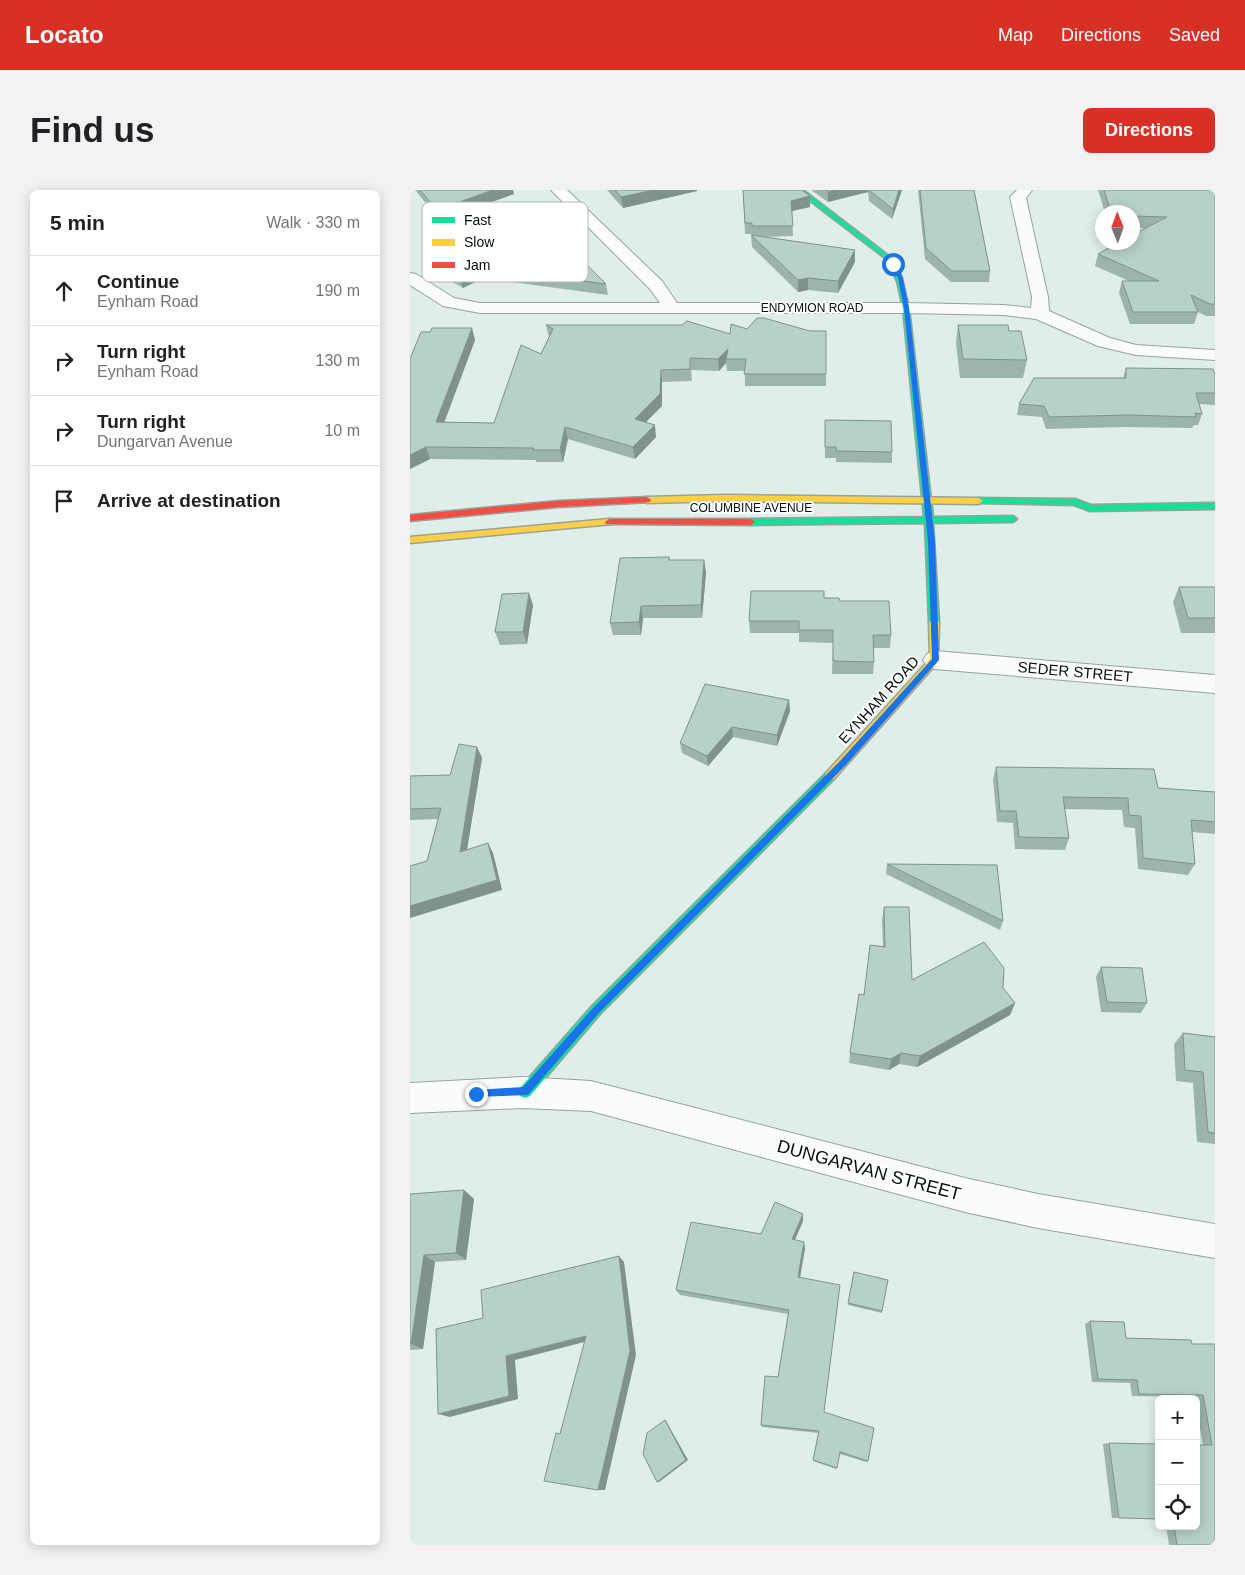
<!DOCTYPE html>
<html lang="en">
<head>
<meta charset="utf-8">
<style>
	:root { --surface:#fff; --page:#f2f2f2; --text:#202124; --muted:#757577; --line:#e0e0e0; --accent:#d93025 }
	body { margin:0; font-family:Arial,sans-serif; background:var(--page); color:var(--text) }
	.controls { position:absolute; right:15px; bottom:15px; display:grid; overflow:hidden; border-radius:8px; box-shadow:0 2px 12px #0003 }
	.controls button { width:45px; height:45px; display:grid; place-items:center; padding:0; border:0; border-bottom:1px solid var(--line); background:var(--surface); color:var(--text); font:25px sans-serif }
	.compass { position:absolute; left:685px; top:15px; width:45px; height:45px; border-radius:50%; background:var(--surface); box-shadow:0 2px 12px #0003; rotate:359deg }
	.stop { position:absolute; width:15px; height:15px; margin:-11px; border:4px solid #1a73e8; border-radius:50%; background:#fff }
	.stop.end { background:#1a73e8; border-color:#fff; box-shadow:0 1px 5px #0008 }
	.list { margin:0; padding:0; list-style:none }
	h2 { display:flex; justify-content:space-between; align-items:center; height:65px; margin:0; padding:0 20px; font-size:21px }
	h2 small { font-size:16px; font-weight:400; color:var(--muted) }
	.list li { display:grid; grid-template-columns:32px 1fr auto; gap:15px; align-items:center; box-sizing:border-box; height:70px; padding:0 20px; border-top:1px solid var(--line) }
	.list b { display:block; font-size:19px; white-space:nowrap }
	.list p { margin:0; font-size:16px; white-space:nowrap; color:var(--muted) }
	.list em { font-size:16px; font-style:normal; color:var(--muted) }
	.icon { flex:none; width:28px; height:28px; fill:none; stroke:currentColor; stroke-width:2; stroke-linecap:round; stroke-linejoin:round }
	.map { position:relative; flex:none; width:805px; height:1355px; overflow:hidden; border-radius:8px }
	header { display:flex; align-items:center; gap:30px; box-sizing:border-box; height:70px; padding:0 25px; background:var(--accent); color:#fff }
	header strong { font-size:24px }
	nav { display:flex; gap:28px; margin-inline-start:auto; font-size:18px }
	.intro { display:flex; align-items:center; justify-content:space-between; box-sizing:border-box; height:120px; padding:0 30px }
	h1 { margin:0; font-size:35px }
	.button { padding:12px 22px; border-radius:8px; background:var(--accent); color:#fff; font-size:18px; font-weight:700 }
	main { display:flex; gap:30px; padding:0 30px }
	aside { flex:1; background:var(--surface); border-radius:8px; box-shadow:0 2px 12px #0003 }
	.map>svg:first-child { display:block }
</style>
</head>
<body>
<header>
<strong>Locato</strong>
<nav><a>Map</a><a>Directions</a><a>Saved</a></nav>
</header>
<div class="intro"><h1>Find us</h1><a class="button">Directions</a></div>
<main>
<aside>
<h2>5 min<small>Walk · 330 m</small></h2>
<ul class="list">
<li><svg class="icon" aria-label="ahead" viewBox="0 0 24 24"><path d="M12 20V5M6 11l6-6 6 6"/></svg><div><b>Continue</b><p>Eynham Road</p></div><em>190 m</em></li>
<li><svg class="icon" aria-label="right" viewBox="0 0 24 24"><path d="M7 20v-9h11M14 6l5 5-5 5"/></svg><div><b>Turn right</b><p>Eynham Road</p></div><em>130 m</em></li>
<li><svg class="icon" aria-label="right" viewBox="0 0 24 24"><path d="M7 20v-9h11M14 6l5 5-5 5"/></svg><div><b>Turn right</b><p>Dungarvan Avenue</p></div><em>10 m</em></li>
<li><svg class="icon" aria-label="arrive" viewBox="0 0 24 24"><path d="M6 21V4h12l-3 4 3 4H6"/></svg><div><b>Arrive at destination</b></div></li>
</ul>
</aside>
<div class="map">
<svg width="805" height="1355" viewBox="0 0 805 1355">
	<rect width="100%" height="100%" fill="#dfeee9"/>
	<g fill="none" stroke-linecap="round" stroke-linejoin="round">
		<defs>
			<g id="street">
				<polygon points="141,0 157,0 252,91 267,113 496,113 594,115 621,118 622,107 600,7 607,0 622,0 616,8 638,107 639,121 700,148 726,155 805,160 805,170 726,165 688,156 626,129 594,125 496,123 70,123 33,116 0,95 0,83 6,84 44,108 70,113 250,113 240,99"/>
				<polygon points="525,461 805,485 805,503 525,479 517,476 513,470 517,464"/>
				<polygon points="113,887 181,891 555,988 628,1004 805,1034 805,1068 628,1038 555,1022 181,921 113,918 0,923 0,893"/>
			</g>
			<g id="fast">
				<polygon points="386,0 393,0 479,66 491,85 499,118 523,327 603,326 607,329 603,332 523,333 529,432 527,434 521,434 519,432 515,333 341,335 337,332 341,329 514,327 493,118 487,91 475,68"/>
				<polygon points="569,308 665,309 681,315 805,313 805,319 680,321 664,315 566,313 565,311"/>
				<polygon points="420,582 424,583 425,586 424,589 190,824 120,906 115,908 110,906 109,902 110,898 182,816 416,583"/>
			</g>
			<g id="slow">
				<polygon points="316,305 569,308 573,311 569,314 316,311 237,313 233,310 237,307"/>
				<polygon points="199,329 203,332 202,334 0,353 0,347"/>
				<polygon points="524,429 529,432 528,472 424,589 416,589 415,586 416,583 520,469 519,432"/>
			</g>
			<g id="jam">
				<polygon points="237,307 241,310 240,312 148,317 0,331 0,325 148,311"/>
				<polygon points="199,329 341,329 345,332 341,335 196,334 195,332"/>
			</g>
		</defs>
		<use href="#street" stroke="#97a29f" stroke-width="2"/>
		<use href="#fast" stroke="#97a29f" stroke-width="3"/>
		<use href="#slow" stroke="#97a29f" stroke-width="3"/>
		<use href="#jam" stroke="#97a29f" stroke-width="3"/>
		<use href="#street" fill="#fafcfc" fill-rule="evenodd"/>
		<use href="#fast" fill="#16e098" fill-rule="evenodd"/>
		<use href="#slow" fill="#ffcf43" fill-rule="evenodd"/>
		<use href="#jam" fill="#f24e42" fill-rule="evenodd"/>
	</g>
	<g fill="#9db4ae">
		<polygon points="5,0 103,0 104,4 30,30"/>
		<polygon points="197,0 287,0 287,1 213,18"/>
		<polygon points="333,0 400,6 400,17 382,21 383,46 354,47 445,60 445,72 428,103 398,100 388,102 342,57 341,45 342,45 342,44 335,44"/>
		<polygon points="401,0 492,0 482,29 459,11 458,2 418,12"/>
		<polygon points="508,0 564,0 580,81 579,92 541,92 515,69"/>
		<polygon points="688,0 805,0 805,126 796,126 788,122 784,134 720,134 709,103 712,91 719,91 685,76 688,64 735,38 722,38 722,22 695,22"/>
		<polygon points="154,52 196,94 198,105 73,88 53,98 23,81 20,69"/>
		<polygon points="136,135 320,144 337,139 416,141 416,196 335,196 335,181 317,181 316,173 309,181 281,180 282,191 252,192 252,216 236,232 246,247 225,269 158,249 153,272 126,272 126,270 20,269 0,279 0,169 65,150 34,232 84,233 131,164 139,148"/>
		<polygon points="548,135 599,141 617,170 613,188 550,188 546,153"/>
		<polygon points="716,178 805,185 805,215 789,214 792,224 788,235 784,235 782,238 715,237 636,239 632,227 607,225 609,214 713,188"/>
		<polygon points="415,230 482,262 482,273 426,272 426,268 415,268"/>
		<polygon points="259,367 260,370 294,370 296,383 292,428 233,428 231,445 203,445 200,433"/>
		<polygon points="769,397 805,397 805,443 771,443 763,412"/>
		<polygon points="414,408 430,411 481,445 480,458 464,458 464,472 463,484 422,484 423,453 389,452 389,443 340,443 339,431"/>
		<polygon points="123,415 117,454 90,455 85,442"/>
		<polygon points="379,510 380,521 367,556 323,547 298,576 272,563 270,553"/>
		<polygon points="67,557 72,568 57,659 83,663 92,700 17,671 28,629 0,630 0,586 40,585"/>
		<polygon points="586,577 748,598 805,602 805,644 782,642 785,674 778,685 728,679 725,638 714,637 712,620 654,619 659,648 655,660 605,659 603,633 587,632 583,589"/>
		<polygon points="477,674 593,731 590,740 476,684"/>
		<polygon points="474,717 502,790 593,798 605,813 600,825 507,877 489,874 479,880 439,873 440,863 454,805 473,757 472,730"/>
		<polygon points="691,777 737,813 731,823 691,822 686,787"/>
		<polygon points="773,843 805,847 805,954 787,952 783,893 766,891 764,854"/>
		<polygon points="54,1000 64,1009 56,1070 25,1072 13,1159 0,1160 0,1004"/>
		<polygon points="393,1031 385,1050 395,1058 390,1088 414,1222 458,1271 456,1272 430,1264 426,1279 403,1271 408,1243 352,1237 351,1235 368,1187 378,1124 270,1105 266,1100 351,1044"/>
		<polygon points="444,1082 472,1121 472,1123 438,1115"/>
		<polygon points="680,1131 716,1148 782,1154 805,1154 805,1355 759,1355 756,1336 786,1336 793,1255 786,1216 786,1209 785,1209 785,1207 722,1206 720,1193 682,1192 675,1134"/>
		<polygon points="699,1253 709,1328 702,1328 693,1254"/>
	</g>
	<g fill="#7f928d">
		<polygon points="83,0 103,0 104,4 30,30 27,20"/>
		<polygon points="244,0 287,0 287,1 213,18 211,7"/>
		<polygon points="426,0 458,0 458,2 418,12 418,2"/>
		<polygon points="489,0 492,0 482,29 483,19"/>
		<polygon points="400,6 400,17 382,21 381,11"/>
		<polygon points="445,60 445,72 428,103 428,91"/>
		<polygon points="70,77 73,88 53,98 49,86"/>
		<polygon points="398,88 398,100 388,102 388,90"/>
		<polygon points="62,138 65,150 30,244 26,232"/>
		<polygon points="318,159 316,169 316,173 309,181 308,169"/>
		<polygon points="251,180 252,192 252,216 227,241 225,229"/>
		<polygon points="245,235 246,247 225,269 223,257"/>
		<polygon points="155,237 158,249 153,272 150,260"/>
		<polygon points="16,257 20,269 0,279 0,265"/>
		<polygon points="294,370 296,383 292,428 291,415"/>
		<polygon points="119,403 123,415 117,454 113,442"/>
		<polygon points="231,416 233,428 231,445 229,432"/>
		<polygon points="379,510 380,521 367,556 367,545"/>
		<polygon points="322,537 323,547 298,576 297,566"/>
		<polygon points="67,557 72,568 55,672 50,662"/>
		<polygon points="78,653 83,663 92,700 0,728 0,716"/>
		<polygon points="605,813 600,825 507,877 510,866"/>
		<polygon points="491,863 489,874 479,880 481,869"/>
		<polygon points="54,1000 64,1009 56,1070 46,1063"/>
		<polygon points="393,1024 393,1031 382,1056 382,1049"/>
		<polygon points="394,1052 395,1058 389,1093 388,1087"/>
		<polygon points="14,1065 25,1072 13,1159 1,1154"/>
		<polygon points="209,1066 214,1072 226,1165 195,1300 188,1300"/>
		<polygon points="176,1146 182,1150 105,1170 108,1209 40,1227 28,1224 96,1166"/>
		<polygon points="255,1230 256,1231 278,1270 249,1292 247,1292"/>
	</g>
	<g fill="#b6d1ca" stroke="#7f928d">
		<polygon points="10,0 83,0 27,20"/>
		<polygon points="205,0 244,0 211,7"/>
		<polygon points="333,0 392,0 400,6 381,11 383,36 342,36 342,33 335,33"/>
		<polygon points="415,0 426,0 418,2"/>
		<polygon points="460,0 489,0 483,19 460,1"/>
		<polygon points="510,0 564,0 580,81 542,81 516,58"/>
		<polygon points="694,0 805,0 805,114 800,114 781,105 788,122 723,122 712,91 749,91 688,64 709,52 722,52 722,45 757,27 722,26 722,22 701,22"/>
		<polygon points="128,22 154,52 196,94 70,77 49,86 20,69"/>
		<polygon points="341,45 445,60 428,91 398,88 388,90"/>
		<polygon points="347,128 354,128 400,141 416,141 416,184 334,184 336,169 316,169 318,159 308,169 280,168 280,179 251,180 250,204 225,229 245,235 223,257 155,237 150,260 123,260 124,258 16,257 0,265 0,169 11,142 20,142 22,138 62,138 26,232 84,233 111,155 131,164 143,139 136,135 272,135 277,131 320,144 321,134 337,139"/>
		<polygon points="548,135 598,135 599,141 611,141 617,170 553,169"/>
		<polygon points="716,178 803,179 805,185 805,203 786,203 792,224 785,223 786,227 718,225 639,227 634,216 609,214 624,188 716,188"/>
		<polygon points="415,230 481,231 482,262 426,261 426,257 415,257"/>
		<polygon points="259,367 259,370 294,370 291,415 231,416 229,432 200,433 210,368"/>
		<polygon points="769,397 805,397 805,428 778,428"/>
		<polygon points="341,401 414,401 414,408 429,408 430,411 479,411 481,445 463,445 464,472 423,471 423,440 389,440 389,431 339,431"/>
		<polygon points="119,403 113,442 85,442 92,404"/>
		<polygon points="295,494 379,510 367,545 322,537 297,566 270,553"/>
		<polygon points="49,554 67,557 50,662 78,653 87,690 0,716 0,676 17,671 31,618 0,619 0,586 40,585"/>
		<polygon points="586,577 744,579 748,598 805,602 805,632 781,630 785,674 733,668 731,626 719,625 718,608 653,607 659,648 609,647 606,621 590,621"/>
		<polygon points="477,674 587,675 593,731"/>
		<polygon points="474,717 499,717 502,790 574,752 594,778 593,798 605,813 510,866 491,863 481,869 440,863 449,804 454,805 460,755 475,757"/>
		<polygon points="691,777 732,778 737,813 697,812"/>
		<polygon points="773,843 805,847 805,943 798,942 793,882 775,880"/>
		<polygon points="54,1000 46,1063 14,1065 1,1154 0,1154 0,1004"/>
		<polygon points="365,1012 393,1024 382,1049 394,1052 388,1087 430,1095 414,1222 464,1238 458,1271 430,1262 427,1278 403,1270 409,1241 351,1235 355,1186 368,1187 379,1120 266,1100 281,1032 351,1044"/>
		<polygon points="209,1066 220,1161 188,1300 134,1291 146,1243 150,1244 176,1146 96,1166 99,1206 28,1224 26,1139 73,1128 71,1100"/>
		<polygon points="444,1082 478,1090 472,1121 438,1113"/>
		<polygon points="680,1131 714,1132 716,1148 781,1150 782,1154 805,1154 805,1355 767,1355 764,1336 786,1336 786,1255 802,1255 793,1205 729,1204 727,1190 688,1189"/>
		<polygon points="255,1230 276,1270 247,1292 233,1264 237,1243"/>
		<polygon points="699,1253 749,1254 749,1329 709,1328"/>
	</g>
	<polygon fill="#1a73e8" points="482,73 485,73 493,88 499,118 525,352 529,470 436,575 189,823 118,905 63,907 63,901 66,900 113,897 183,818 430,571 522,469 518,352 494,118 488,88"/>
	<g text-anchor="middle" stroke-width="4" stroke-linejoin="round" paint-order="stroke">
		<g font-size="12" fill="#050e0b" stroke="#fff">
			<text x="402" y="122">ENDYMION ROAD</text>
			<text x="341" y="322">COLUMBINE AVENUE</text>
		</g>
		<g font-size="15" fill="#050e0b" stroke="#fff">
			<text transform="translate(665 482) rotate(5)" y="5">SEDER STREET</text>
			<text transform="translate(469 510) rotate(-48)" y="5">EYNHAM ROAD</text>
		</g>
		<g font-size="18" fill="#050e0b" stroke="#fff">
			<text transform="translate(459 980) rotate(15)" y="6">DUNGARVAN STREET</text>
		</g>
	</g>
	<rect x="12" y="12" width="166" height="80" rx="8" fill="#fff" stroke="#b4b7b6" stroke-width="1"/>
	<rect x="22" y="27" width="23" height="6" fill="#16e098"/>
	<rect x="22" y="49" width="23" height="7" fill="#ffcf43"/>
	<rect x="22" y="72" width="23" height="6" fill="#f24e42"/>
	<g font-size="14" fill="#050e0b">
		<text x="54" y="35">Fast</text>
		<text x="54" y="57">Slow</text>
		<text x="54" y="80">Jam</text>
	</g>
</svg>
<div class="controls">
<button>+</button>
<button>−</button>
<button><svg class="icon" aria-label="locate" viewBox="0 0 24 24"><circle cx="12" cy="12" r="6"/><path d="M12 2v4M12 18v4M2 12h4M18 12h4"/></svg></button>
</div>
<svg class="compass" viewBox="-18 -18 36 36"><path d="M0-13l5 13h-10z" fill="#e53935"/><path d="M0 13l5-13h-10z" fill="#757577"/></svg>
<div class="stop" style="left:483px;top:74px"></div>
<div class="stop end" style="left:66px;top:904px"></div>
</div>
</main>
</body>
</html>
